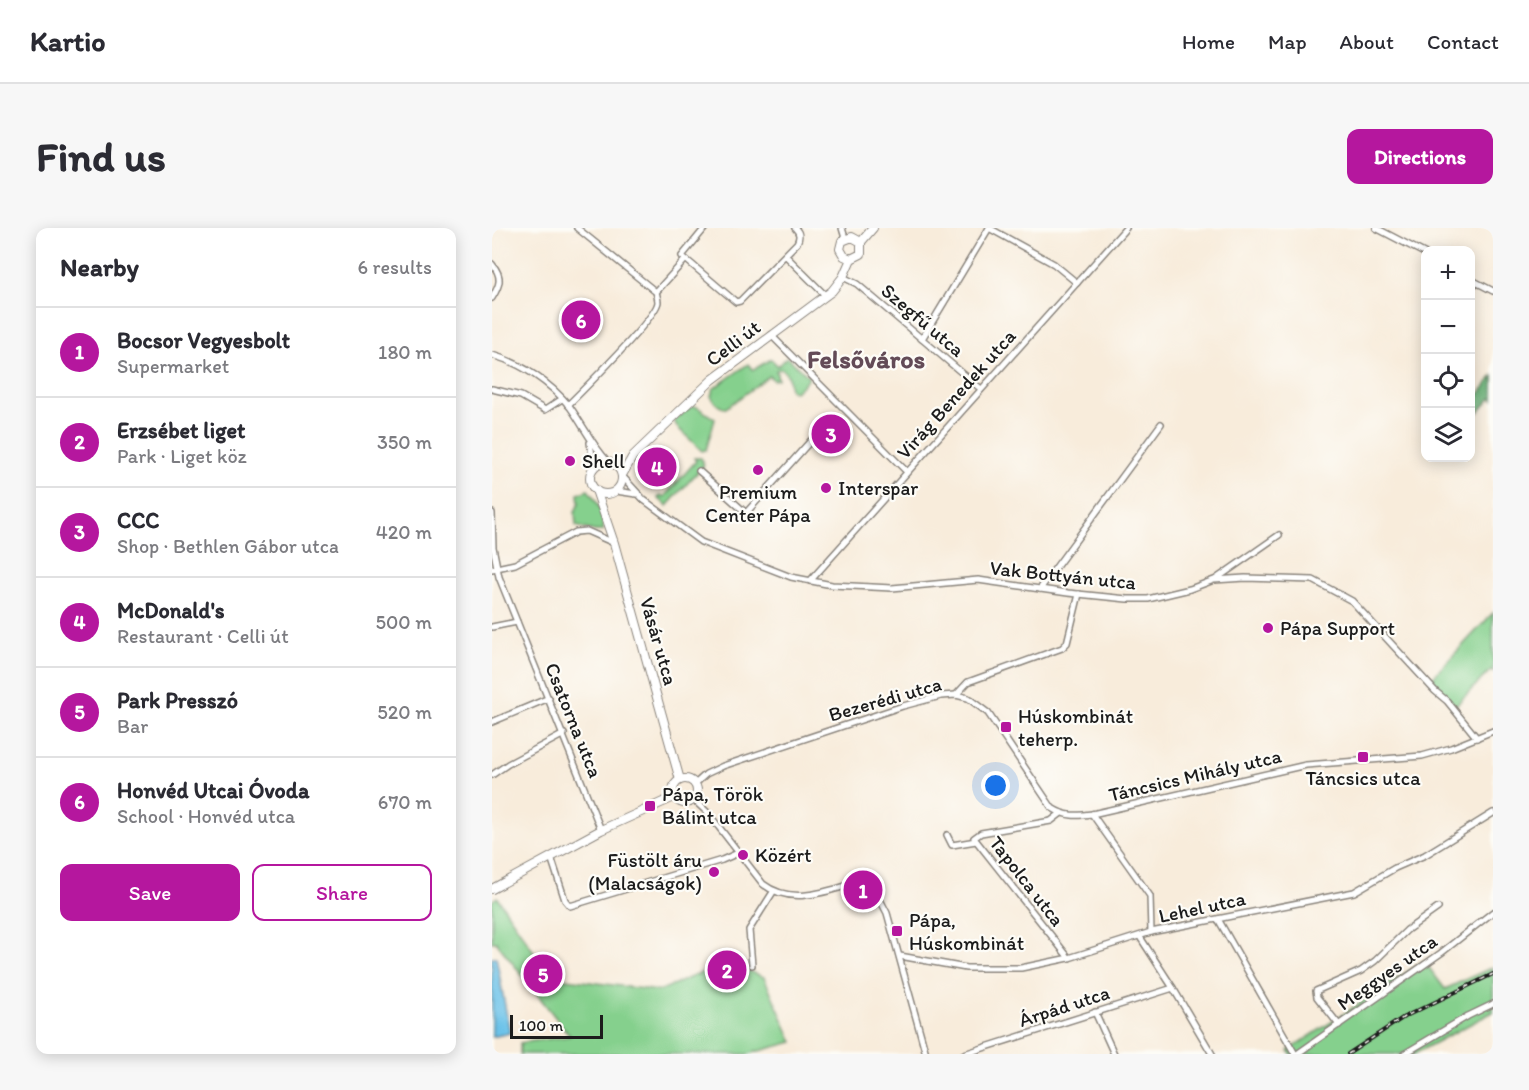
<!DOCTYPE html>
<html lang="en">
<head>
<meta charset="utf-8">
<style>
	:root { --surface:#fff; --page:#f7f7f7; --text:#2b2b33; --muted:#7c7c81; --line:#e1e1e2; --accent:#b5179e }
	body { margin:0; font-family:Itim,sans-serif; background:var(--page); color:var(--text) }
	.controls { position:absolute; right:18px; top:18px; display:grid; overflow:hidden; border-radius:12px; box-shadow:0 3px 15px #0003 }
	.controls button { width:54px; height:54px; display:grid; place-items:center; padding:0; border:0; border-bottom:2px solid var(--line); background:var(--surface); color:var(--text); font:30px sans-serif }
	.scale { position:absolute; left:18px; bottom:15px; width:93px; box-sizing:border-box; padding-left:6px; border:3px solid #1c1c1c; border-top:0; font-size:16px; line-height:21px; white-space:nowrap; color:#1c1c1c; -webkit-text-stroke:4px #fdfcf7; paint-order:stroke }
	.you { position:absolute; left:504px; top:558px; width:21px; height:21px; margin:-15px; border:4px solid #fff; border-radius:50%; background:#1a73e8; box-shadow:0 0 0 9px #1a73e833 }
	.badge { display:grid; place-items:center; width:39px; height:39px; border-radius:50%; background:var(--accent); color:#fff; font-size:20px; font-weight:700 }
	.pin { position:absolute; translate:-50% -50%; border:3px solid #fff; box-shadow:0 2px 6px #0006 }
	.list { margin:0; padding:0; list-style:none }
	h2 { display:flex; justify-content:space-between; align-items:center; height:78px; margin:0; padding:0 24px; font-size:26px }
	h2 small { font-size:20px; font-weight:400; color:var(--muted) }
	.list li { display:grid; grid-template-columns:39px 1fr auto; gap:18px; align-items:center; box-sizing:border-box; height:90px; padding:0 24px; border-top:2px solid var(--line) }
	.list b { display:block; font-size:22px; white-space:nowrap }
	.list p { margin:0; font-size:20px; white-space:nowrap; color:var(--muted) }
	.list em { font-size:20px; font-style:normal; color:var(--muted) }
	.actions { display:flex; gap:12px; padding:18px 24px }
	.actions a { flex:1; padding:14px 0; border:2px solid var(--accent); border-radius:12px; text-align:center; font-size:21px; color:var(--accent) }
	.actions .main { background:var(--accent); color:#fff }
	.icon { flex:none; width:33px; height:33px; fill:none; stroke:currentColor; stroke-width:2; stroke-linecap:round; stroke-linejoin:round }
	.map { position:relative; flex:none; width:1001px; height:826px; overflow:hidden; border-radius:12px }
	header { display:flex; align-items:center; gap:36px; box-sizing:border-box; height:84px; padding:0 30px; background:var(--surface); border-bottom:2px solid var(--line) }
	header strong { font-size:28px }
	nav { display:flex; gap:33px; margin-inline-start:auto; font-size:21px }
	.intro { display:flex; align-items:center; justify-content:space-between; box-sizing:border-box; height:144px; padding:0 36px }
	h1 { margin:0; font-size:42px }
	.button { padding:15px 27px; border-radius:12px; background:var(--accent); color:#fff; font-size:21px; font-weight:700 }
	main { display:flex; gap:36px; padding:0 36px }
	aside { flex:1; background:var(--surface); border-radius:12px; box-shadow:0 3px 15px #0003 }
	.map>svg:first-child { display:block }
</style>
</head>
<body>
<header>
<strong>Kartio</strong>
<nav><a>Home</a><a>Map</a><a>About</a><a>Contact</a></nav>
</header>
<div class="intro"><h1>Find us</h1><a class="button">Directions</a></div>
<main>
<aside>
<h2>Nearby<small>6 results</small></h2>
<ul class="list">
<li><span class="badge">1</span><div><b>Bocsor Vegyesbolt</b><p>Supermarket</p></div><em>180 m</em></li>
<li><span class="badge">2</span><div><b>Erzsébet liget</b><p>Park · Liget köz</p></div><em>350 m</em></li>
<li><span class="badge">3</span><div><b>CCC</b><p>Shop · Bethlen Gábor utca</p></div><em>420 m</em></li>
<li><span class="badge">4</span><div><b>McDonald's</b><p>Restaurant · Celli út</p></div><em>500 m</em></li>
<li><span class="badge">5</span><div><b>Park Presszó</b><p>Bar</p></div><em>520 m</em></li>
<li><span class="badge">6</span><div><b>Honvéd Utcai Óvoda</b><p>School · Honvéd utca</p></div><em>670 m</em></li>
</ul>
<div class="actions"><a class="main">Save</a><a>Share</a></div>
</aside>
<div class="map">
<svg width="1001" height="826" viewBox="0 0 1001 826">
	<rect width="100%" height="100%" fill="#fdfcf7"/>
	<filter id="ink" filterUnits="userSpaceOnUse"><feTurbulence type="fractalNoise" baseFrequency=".0167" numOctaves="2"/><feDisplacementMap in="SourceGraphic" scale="12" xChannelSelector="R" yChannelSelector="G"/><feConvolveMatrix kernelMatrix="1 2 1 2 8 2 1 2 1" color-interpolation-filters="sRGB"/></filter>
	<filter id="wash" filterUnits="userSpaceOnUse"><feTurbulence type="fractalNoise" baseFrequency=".008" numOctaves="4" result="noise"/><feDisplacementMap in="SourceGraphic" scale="24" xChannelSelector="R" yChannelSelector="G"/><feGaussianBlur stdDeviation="1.35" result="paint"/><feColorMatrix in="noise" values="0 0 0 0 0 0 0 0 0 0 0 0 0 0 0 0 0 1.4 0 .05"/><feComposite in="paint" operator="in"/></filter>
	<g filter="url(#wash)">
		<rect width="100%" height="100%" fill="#f8ecdb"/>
		<g fill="#85d08d" stroke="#507654" stroke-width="1.5">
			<path d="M295,129L316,148V152L303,164L298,162L296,148L290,141L284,142L286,151L281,152L277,148L234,180C227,180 222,174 219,168L221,161L256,136L261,142L279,131L286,138Z"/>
			<polygon points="200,178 205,179 223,191 214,222 210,223 186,200 182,193"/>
			<polygon points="202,230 209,230 212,237 175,278 166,270 169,267 172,269 204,233"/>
			<path d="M96,262C105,272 114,291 111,303C102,305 92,300 84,298L83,284L87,275L86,266Z"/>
			<polygon points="1001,385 1001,444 999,442 963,478 938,452"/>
			<polygon points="5,669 59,749 167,763 234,734 272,749 301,814 256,826 28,826 28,815 78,808 4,714 0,714 0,673"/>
			<polygon points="932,733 953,761 1001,739 1001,784 922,826 799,826 797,822"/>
		</g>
		<polygon fill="#6cb278" stroke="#44674a" stroke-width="1.5" points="1001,148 1001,172 999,170 986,185 979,176"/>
		<polygon fill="#6cc2e9" stroke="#446f82" stroke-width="1.5" points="4,729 18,805 0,809 0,730"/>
	</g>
	<g filter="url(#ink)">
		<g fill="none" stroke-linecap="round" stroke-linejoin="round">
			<defs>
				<g id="street">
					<path d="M213,0L190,28L244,74L248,73L305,15C308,9 308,5 303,0"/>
					<polyline points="350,0 353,10"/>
					<polyline points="497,0 562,36 585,55"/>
					<polyline points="884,0 934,26"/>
					<polyline points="294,28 333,67"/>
					<path d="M0,36C11,49 8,57 0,70"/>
					<polyline points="351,49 365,56 489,161"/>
					<polyline points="978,51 1001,63"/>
					<polyline points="164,64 193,32"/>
					<polyline points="279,107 414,243"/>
					<polyline points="430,111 497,0"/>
					<path d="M0,127C29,135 59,155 78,179C91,197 100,217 116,234"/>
					<polyline points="0,161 29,168 53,182 70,171"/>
					<path d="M76,177C91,162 165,89 166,74C166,71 165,68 164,64L85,0"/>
					<polyline points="98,215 101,234 100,241"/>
					<polyline points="207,243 254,285 340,189"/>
					<polyline points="131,249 152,272 209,314 299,349 340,357 400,360 486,352 576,365 635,371 656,371 698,361 722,352 753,350 821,352 860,373 943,463 955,473 985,510"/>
					<polyline points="124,263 144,266"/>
					<polyline points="0,285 1,319 7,349 109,602"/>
					<polyline points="0,341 23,336 84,304 95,303 122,315"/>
					<polyline points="724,351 787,307"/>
					<polyline points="318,353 634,0"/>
					<polyline points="548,361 669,196"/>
					<polyline points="0,399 25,394"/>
					<polyline points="464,467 476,454 570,420 575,415 587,366"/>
					<polyline points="0,494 57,470"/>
					<polyline points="0,547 16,536 72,506"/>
					<path d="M203,556L214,546L231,538L411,478L449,468L464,467L476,470L496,485L560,580C574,589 585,588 600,586L814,537L930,528L959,520L1001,503"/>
					<path d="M202,572L216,585L271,656C299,678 336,663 367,654L373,655L382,660L395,685L434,826"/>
					<polyline points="568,586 559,593 489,605 482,610 577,730"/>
					<polyline points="600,586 658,668 659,704"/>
					<polyline points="455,607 460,617 484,613"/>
					<polyline points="59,629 73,672 78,678 230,632 246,625"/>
					<polyline points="726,691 803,826"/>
					<polyline points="648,709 681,760 720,826"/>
					<polyline points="408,728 474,740 529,740 577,730 659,704 862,664 903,640 933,627 1001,585"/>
					<polyline points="260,737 257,702 281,664"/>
					<polyline points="603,784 622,826"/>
					<polyline points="847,797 825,769 824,763 869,743 883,733 915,702 946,680"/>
					<polyline points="472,826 681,760"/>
					<polyline points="805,826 949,725 1001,684"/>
					<polyline points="912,826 976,788 1001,776"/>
				</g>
				<g id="secondary">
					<polyline points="369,14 381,0"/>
					<circle cx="114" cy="250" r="16"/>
					<polyline points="130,247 141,228 220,152 340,63 351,49 359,31 369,26 369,14 360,9 350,13 348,21 352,28 359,31"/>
					<polyline points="104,262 122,315 188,552"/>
					<circle cx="193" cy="563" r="12"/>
					<polyline points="0,661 109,602 182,569"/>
				</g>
			</defs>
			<use href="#street" stroke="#8a847c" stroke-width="8"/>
			<use href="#secondary" stroke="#8a847c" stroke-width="10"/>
			<use href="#street" stroke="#fff" stroke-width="5"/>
			<use href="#secondary" stroke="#fff" stroke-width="8"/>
			<defs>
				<polyline id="rail" points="856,826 912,789 1001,746"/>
			</defs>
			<use href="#rail" stroke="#1c1c1c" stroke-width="4"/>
			<use href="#rail" stroke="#fdfcf7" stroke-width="1.5" stroke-dasharray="4.5" stroke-linecap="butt"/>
		</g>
	</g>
	<g fill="#b5179e" stroke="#fdfcf7" stroke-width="2">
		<circle cx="78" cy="233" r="6"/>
		<circle cx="266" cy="242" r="6"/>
		<circle cx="334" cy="260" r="6"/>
		<circle cx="776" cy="400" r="6"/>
		<rect x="508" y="493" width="12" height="12" rx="3"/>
		<rect x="865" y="523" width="12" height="12" rx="3"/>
		<rect x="152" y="572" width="12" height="12" rx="3"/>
		<circle cx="251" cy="627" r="6"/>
		<circle cx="222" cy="644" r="6"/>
		<rect x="399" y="697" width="12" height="12" rx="3"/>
	</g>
	<g text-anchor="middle" stroke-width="4.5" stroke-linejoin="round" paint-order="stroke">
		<g font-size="20" fill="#1c1c1c" stroke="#fdfcf7">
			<text transform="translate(431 92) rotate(40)" y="7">Szegfű utca</text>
			<text transform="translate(241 115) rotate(-37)" y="7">Celli út</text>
			<text transform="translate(464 166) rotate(-48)" y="7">Virág Benedek utca</text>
			<text transform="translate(571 347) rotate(6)" y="7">Vak Bottyán utca</text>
			<text transform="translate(167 413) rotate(74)" y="7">Vásár utca</text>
			<text transform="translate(393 471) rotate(-16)" y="7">Bezerédi utca</text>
			<text transform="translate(82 492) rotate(68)" y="7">Csatorna utca</text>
			<text transform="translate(703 547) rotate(-13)" y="7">Táncsics Mihály utca</text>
			<text transform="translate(535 653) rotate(52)" y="7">Tapolca utca</text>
			<text transform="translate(710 679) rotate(-12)" y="7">Lehel utca</text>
			<text transform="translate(895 744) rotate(-35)" y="7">Meggyes utca</text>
			<text transform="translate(572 778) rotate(-18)" y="7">Árpád utca</text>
		</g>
		<g font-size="20" fill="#1c1c1c" stroke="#fdfcf7" text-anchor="start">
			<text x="90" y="240">Shell</text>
			<text x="346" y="267">Interspar</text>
			<text x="266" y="271" text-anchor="middle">Premium<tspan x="266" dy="23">Center Pápa</tspan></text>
			<text x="788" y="407">Pápa Support</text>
			<text x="526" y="495">Húskombinát<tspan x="526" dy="23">teherp.</tspan></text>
			<text x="871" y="557" text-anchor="middle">Táncsics utca</text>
			<text x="170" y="573">Pápa, Török<tspan x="170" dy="23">Bálint utca</tspan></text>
			<text x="263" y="634">Közért</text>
			<text x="210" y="639" text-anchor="end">Füstölt áru<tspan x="210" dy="23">(Malacságok)</tspan></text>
			<text x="417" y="699">Pápa,<tspan x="417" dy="23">Húskombinát</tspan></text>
		</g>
		<g font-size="26" font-weight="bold" fill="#634b57" stroke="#fdfcf7">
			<text x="374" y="140">Felsőváros</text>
		</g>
	</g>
</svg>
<div class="controls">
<button>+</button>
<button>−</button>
<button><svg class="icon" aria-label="locate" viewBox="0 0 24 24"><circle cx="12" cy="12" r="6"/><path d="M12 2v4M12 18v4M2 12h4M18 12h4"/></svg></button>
<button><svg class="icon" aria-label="layers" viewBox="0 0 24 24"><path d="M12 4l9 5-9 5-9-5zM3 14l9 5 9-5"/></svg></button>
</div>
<div class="scale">100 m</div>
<div class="you"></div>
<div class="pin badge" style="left:371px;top:662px">1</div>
<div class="pin badge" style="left:235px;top:742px">2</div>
<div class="pin badge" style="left:339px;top:206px">3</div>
<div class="pin badge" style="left:165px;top:239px">4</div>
<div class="pin badge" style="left:51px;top:746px">5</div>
<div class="pin badge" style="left:89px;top:92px">6</div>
</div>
</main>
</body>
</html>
